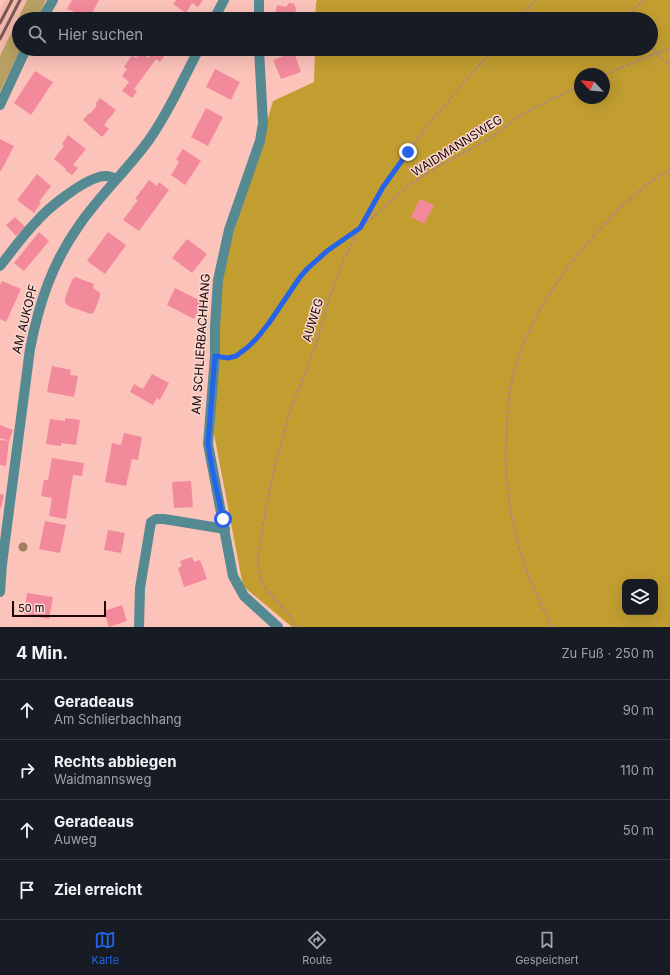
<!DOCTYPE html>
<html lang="de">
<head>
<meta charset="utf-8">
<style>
	:root { --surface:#171b24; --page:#20242c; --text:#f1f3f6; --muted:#9ea1a6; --line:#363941; --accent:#2563eb }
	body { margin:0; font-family:Inter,sans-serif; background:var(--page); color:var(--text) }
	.controls { position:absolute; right:12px; bottom:12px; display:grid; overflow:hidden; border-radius:8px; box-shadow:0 4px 16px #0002 }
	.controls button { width:36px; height:36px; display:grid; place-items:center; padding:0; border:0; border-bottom:1px solid var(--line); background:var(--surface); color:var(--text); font:20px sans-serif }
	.compass { position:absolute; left:574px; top:68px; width:36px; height:36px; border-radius:50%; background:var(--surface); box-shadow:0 4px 16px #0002; rotate:296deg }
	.scale { position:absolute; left:12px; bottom:10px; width:94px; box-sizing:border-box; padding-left:4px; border:2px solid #180705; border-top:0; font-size:11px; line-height:14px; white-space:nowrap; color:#180705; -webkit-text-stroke:3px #f9d6d0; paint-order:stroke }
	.stop { position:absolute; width:12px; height:12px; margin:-9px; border:3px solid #2563eb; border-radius:50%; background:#fff }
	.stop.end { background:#2563eb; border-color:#fff; box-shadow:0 1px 4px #0008 }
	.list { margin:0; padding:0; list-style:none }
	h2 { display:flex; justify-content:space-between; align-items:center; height:52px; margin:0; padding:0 16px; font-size:17px }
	h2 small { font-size:13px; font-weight:400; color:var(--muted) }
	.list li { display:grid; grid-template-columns:26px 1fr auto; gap:12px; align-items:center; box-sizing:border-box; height:60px; padding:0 16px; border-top:1px solid var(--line) }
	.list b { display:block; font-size:15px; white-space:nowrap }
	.list p { margin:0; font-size:13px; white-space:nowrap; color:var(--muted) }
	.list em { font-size:13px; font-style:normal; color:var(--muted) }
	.icon { flex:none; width:22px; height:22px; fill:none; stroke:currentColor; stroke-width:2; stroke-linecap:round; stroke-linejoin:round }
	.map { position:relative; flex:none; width:670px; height:627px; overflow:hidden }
	.search { position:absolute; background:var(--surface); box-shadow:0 4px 16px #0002; left:12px; right:12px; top:12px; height:44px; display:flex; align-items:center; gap:10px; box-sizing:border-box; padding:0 14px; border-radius:22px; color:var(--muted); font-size:15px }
	.sheet { height:292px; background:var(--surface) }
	nav { display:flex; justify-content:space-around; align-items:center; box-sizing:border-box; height:56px; border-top:1px solid var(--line); background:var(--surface); font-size:11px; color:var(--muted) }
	nav a { display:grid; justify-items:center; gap:2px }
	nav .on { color:var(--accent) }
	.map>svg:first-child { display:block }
</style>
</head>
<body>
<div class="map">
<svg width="670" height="627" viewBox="0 0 670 627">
	<rect width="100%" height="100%" fill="#fbc3b9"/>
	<polygon fill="#f5b6ab" points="5,0 27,0 0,56 0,9"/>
	<polygon fill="#b7a062" points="27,0 46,0 37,19 19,19 19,49 21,49 0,92 0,56"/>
	<path fill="#c29e31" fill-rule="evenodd" d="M317,0H670V627H292L243,586L214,434L222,272L273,101L314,82L315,49H651V19H315L316,3ZM580,74H604V98H580ZM625,582H655V612H625Z"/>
	<g fill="#f38a9c">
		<polygon points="72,0 99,0 89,19 83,19 78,16 77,18 73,16 75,12 67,9"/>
		<polygon points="176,0 203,0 198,7 192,3 186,13 173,4"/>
		<polygon points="289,3 294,4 296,9 294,19 274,19 277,5 286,7"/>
		<polygon points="46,49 56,49 53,53"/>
		<polygon points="61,49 73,49 70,54"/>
		<polygon points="155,49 157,49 165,55 160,62 156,59 134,89 137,91 132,98 122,91 129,82 122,76 127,69 124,67 132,55 136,58 140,52 148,58"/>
		<polygon points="227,49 240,49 237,54"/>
		<polygon points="294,52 301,72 281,79 273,60"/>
		<polygon points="215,69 240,82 231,100 206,87"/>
		<polygon points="35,71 53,82 31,115 14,103"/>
		<polygon points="100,98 116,110 104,125 109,129 102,137 83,120 89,113 90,114 97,105 95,104"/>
		<polygon points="206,108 223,117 208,146 191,137"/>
		<polygon points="68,135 86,149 73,165 78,168 72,175 65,170 66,169 54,159 64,146 62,144"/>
		<polygon points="0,139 14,146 1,171 0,170"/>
		<polygon points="183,149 201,161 185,185 171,175 179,162 176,159"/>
		<polygon points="37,174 51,186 39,202 41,203 34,213 17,200"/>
		<polygon points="149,180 157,186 159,182 169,190 139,231 123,220 138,200 135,199"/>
		<polygon points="420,199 434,205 424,224 411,217"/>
		<polygon points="15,217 25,227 16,236 6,225"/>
		<polygon points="39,232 49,241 24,271 14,263"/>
		<polygon points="108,232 126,245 105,274 87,261"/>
		<polygon points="187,239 207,254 192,273 172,258"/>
		<polygon points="75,277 94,284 93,288 100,293 100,297 94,312 91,314 68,306 65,302 65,298 72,280"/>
		<polygon points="2,281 21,289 6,322 0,319 0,285"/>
		<polygon points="175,288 203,302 194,319 167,305"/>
		<polygon points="52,366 71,370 70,375 78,376 74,397 47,392"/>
		<polygon points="152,374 169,383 160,400 157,398 153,405 130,392 134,384 143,389"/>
		<polygon points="65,418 80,420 76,445 61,443 61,446 46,444 50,419 65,421"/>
		<polygon points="0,425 13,430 9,441 6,466 0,465 0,440 9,441 0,438"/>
		<polygon points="124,433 142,437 138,460 132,459 126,486 105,482 112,443 121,445"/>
		<polygon points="52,458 84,463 82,476 73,475 66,519 49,516 52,498 41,496 44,480 48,480"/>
		<polygon points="191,481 193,507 174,508 172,482"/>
		<polygon points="0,494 4,495 1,508 0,508"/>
		<polygon points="45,521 66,525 60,553 39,549"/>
		<polygon points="108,530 125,533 121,553 104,550"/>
		<polygon points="192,557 194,562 200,560 207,579 184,587 178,568 182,566 180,561"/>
		<polygon points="27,593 53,597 49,619 24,614"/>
		<polygon points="122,605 127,621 109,627 104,611"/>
	</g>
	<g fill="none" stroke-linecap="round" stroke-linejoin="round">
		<g stroke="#b38880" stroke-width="2" stroke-dasharray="4 2" stroke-linecap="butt">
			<polyline points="519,19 535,0"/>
			<polyline points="637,19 632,10 645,0"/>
			<polyline points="651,43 656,53 670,66"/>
			<polyline points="604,75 656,53 670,49"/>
			<path d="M226,358C257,358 286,292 305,271C321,254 341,242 360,228C380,212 398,192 420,178C442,163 466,152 488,139C499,132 508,124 518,117C537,105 559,96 580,86"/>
			<polyline points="297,627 290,616 271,595 262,583 259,571 258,558 266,507 276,462 289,414 316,345 328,302 343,261 360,228 383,187 427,126 493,49"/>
			<path d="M553,627C524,576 509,525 506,467C505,456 506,444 507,433C507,411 509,389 515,368C533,304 588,234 638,192C648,183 659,176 670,169"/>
		</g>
		<g stroke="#558a93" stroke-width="10">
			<polyline points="42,19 53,0"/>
			<polyline points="214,19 224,0"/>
			<polyline points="259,19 259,0"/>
			<polyline points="259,49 263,123 260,141 229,230 218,280 215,327 215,356 208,444 233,576 244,596 278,627"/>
			<polyline points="0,105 26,49"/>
			<path d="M0,266C12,251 23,235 37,221C49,207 81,182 99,177C105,175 111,176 116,179"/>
			<path d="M0,592L2,564L30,349C39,303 52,263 80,224C101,194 128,169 149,140C169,112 183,79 199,49"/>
			<polyline points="139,627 140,588 151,522 156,519 164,519 225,529"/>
		</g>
		<g stroke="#7a5852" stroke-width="3">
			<polyline points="0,23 12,0"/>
			<polyline points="0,39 20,0"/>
		</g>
	</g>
	<circle fill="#a07e62" cx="23" cy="547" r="4.5"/>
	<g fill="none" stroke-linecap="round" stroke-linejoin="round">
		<polyline stroke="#2563eb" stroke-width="5" points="223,519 212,468 208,444 215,356 228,358 236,356 248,347 257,338 269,323 300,277 307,269 327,251 360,228 383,187 408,152"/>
	</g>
	<g text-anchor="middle" stroke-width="3" stroke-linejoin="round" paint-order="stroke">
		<g font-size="12" fill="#180705" stroke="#f9d6d0">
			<text transform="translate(457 146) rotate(-32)" y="4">WAIDMANNSWEG</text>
			<text transform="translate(25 319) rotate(-76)" y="4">AM AUKOPF</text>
			<text transform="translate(313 320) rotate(-73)" y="4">AUWEG</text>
			<text transform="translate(201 344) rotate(-86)" y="4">AM SCHLIERBACHHANG</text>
		</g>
	</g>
</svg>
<div class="controls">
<button><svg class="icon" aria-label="layers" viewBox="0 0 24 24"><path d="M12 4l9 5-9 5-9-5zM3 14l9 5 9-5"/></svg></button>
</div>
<svg class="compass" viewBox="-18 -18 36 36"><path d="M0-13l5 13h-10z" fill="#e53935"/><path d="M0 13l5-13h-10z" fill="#9ea1a6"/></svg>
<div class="scale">50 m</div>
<div class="stop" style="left:223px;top:519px"></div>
<div class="stop end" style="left:408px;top:152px"></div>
<div class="search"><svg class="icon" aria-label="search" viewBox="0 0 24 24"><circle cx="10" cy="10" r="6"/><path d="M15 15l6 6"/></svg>Hier suchen</div>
</div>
<section class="sheet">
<h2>4 Min.<small>Zu Fuß · 250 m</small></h2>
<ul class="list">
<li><svg class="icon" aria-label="ahead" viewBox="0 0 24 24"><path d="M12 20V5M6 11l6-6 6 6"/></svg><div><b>Geradeaus</b><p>Am Schlierbachhang</p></div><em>90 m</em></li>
<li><svg class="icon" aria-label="right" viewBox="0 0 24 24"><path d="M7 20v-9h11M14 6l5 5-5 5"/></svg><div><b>Rechts abbiegen</b><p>Waidmannsweg</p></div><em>110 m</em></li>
<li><svg class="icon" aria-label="ahead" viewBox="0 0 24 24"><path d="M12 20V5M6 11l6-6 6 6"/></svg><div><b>Geradeaus</b><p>Auweg</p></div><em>50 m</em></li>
<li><svg class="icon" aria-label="arrive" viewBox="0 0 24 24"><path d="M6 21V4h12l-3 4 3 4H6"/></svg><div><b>Ziel erreicht</b></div></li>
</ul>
</section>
<nav>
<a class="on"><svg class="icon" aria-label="map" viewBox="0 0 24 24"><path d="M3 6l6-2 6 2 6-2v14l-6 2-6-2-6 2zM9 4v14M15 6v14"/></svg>Karte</a>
<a><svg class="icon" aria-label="directions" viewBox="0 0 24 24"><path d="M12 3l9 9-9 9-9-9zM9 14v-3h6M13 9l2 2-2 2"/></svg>Route</a>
<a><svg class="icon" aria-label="saved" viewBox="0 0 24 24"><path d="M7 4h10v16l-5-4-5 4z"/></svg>Gespeichert</a>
</nav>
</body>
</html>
